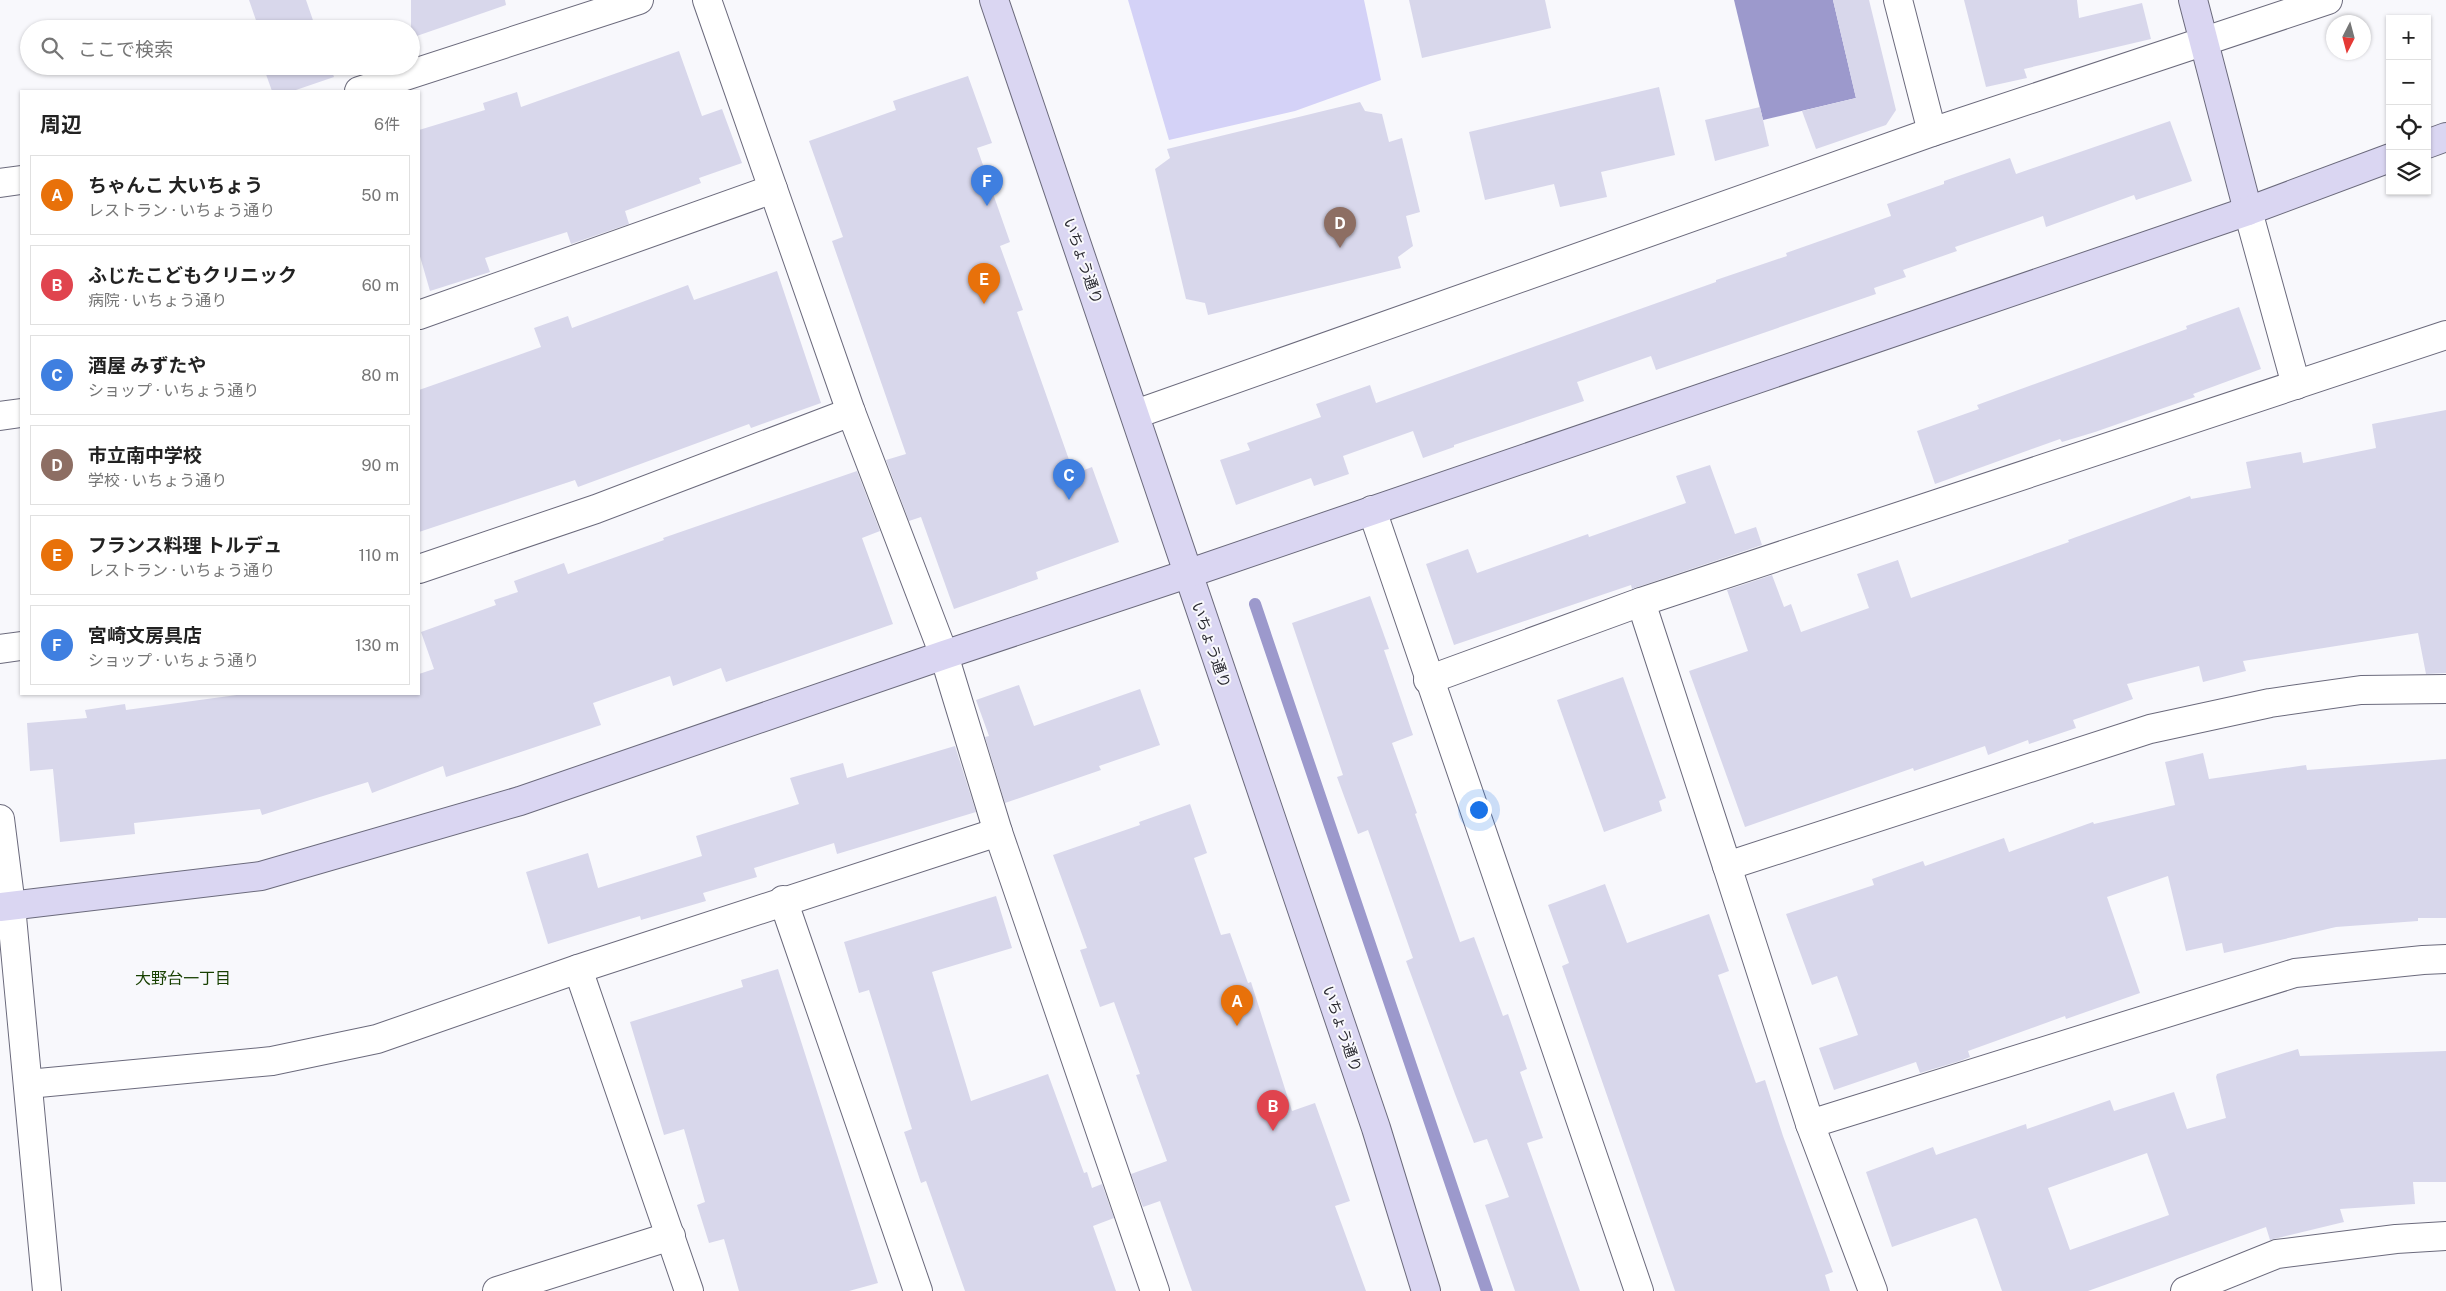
<!DOCTYPE html>
<html lang="ja">
<head>
<meta charset="utf-8">
<style>
	:root { --surface:#fff; --page:#f2f2f2; --text:#222; --muted:#767676; --line:#e0e0e0; --accent:#0f766e }
	body { margin:0; font-family:"Public Sans","Noto Sans JP",sans-serif; background:var(--page); color:var(--text) }
	.controls { position:absolute; right:15px; top:15px; display:grid; overflow:hidden; border-radius:0px; box-shadow:0 1px 4px #0004 }
	.controls button { width:45px; height:45px; display:grid; place-items:center; padding:0; border:0; border-bottom:1px solid var(--line); background:var(--surface); color:var(--text); font:25px sans-serif }
	.compass { position:absolute; left:2326px; top:15px; width:45px; height:45px; border-radius:50%; background:var(--surface); box-shadow:0 1px 4px #0004; rotate:186deg }
	.you { position:absolute; left:1478px; top:809px; width:18px; height:18px; margin:-12px; border:4px solid #fff; border-radius:50%; background:#1a73e8; box-shadow:0 0 0 8px #1a73e833 }
	.badge { display:grid; place-items:center; width:32px; height:32px; border-radius:50%; background:var(--accent); color:#fff; font-size:16px; font-weight:700 }
	.pin { position:absolute; translate:-50% -41px; filter:drop-shadow(0 1px 2px #0008) }
	.pin::after { content:''; position:absolute; top:26px; width:18px; height:15px; background:inherit; clip-path:polygon(0 0,100% 0,50% 100%) }
	.list { margin:0; padding:0; list-style:none }
	h2 { display:flex; justify-content:space-between; align-items:center; height:65px; margin:0; padding:0 20px; font-size:21px }
	h2 small { font-size:16px; font-weight:400; color:var(--muted) }
	.list li { display:grid; grid-template-columns:32px 1fr auto; gap:15px; align-items:center; box-sizing:border-box; height:80px; margin:0 10px 10px; padding:0 10px; border:1px solid var(--line); border-radius:0px }
	.list b { display:block; font-size:19px; white-space:nowrap }
	.list p { margin:0; font-size:16px; white-space:nowrap; color:var(--muted) }
	.list em { font-size:16px; font-style:normal; color:var(--muted) }
	.icon { flex:none; width:28px; height:28px; fill:none; stroke:currentColor; stroke-width:2; stroke-linecap:round; stroke-linejoin:round }
	.map { position:relative; flex:none; width:2446px; height:1291px; overflow:hidden }
	.search { position:absolute; background:var(--surface); box-shadow:0 1px 4px #0004; left:20px; top:20px; width:400px; height:55px; display:flex; align-items:center; gap:12px; box-sizing:border-box; padding:0 18px; border-radius:28px; color:var(--muted); font-size:19px }
	.panel { position:absolute; background:var(--surface); box-shadow:0 1px 4px #0004; left:20px; top:90px; width:400px; height:605px; border-radius:0px }
	.map>svg:first-child { display:block }
</style>
</head>
<body>
<div class="map">
<svg width="2446" height="1291" viewBox="0 0 2446 1291">
	<rect width="100%" height="100%" fill="#f8f8fc"/>
	<polygon fill="#d4d2f7" points="1128,0 1364,0 1381,80 1295,111 1169,140"/>
	<polygon fill="#9c99cc" points="1734,0 1833,0 1856,98 1763,120"/>
	<g fill="none" stroke-linecap="round" stroke-linejoin="round">
		<polyline stroke="#9c99cc" stroke-width="12" points="1255,604 1487,1291"/>
	</g>
	<g fill="#d8d7eb" fill-rule="evenodd">
		<polygon points="249,0 306,0 316,29 259,29"/>
		<polygon points="411,0 505,0 506,5 411,38"/>
		<polygon points="1409,0 1545,0 1551,28 1422,58"/>
		<polygon points="1833,0 1869,0 1896,110 1886,125 1816,149 1802,111 1856,98"/>
		<polygon points="1964,0 2077,0 2079,18 2142,3 2151,39 2024,69 2027,78 1986,87"/>
		<polygon points="679,51 702,116 722,109 742,163 699,178 701,183 625,211 629,224 571,244 567,232 485,258 490,272 430,291 419,253 419,130 485,110 483,103 517,92 521,107"/>
		<polygon points="263,66 330,66 334,77 293,91 272,91"/>
		<polygon points="968,76 992,143 977,148 1010,242 1000,246 1023,310 1017,312 1074,474 1092,467 1119,542 1036,572 1038,579 954,609 921,517 909,521 886,460 906,454 832,241 843,237 809,141 896,110 893,101"/>
		<polygon points="1659,87 1675,155 1601,172 1607,197 1560,207 1554,184 1485,200 1469,132"/>
		<polygon points="1360,102 1365,111 1382,114 1389,142 1402,138 1420,212 1406,216 1413,246 1398,257 1401,268 1208,315 1205,303 1186,299 1155,169 1170,158 1167,149"/>
		<polygon points="1760,107 1769,146 1715,161 1705,120"/>
		<polygon points="2170,121 2192,181 2136,200 2134,195 2046,227 2043,216 1955,247 1957,251 1903,270 1906,277 1874,288 1876,294 1656,370 1651,356 1577,382 1584,401 1454,445 1454,447 1423,458 1413,431 1343,456 1349,474 1314,486 1311,478 1236,505 1220,460 1250,450 1247,443 1321,417 1316,404 1370,385 1376,403 1716,282 1716,280 1787,256 1786,253 1891,216 1887,204 1944,184 1944,181 2010,158 2016,174"/>
		<polygon points="777,271 821,403 751,428 749,424 578,487 575,480 419,532 419,390 541,347 534,328 568,316 572,328 688,285 694,300"/>
		<polygon points="2239,307 2261,369 2193,394 2195,397 2095,432 2062,442 2060,439 1935,484 1917,431 1979,409 1977,405 2187,329 2186,326"/>
		<polygon points="2446,410 2446,673 2426,674 2418,633 2243,661 2246,671 2203,682 2199,666 2127,684 2133,699 2073,720 2076,728 2029,744 2028,740 1988,755 1985,746 1914,771 1913,768 1745,827 1689,671 1748,651 1727,590 1772,575 1784,607 1791,604 1801,632 1869,608 1857,574 1898,560 1911,598 2069,542 2068,540 2190,496 2191,499 2251,488 2246,462 2301,452 2303,463 2376,448 2372,424"/>
		<polygon points="1710,465 1735,534 1756,527 1762,545 1632,589 1631,585 1454,645 1426,564 1468,549 1477,573 1588,534 1589,537 1686,503 1676,476"/>
		<polygon points="857,471 880,531 862,538 893,624 726,682 721,668 673,686 670,676 593,703 601,725 446,777 443,766 372,793 368,782 262,815 260,809 134,823 135,834 60,842 53,769 30,771 27,723 87,718 85,710 125,704 126,710 244,694 419,694 419,674 434,669 421,632 496,605 494,600 518,592 514,581 564,563 568,574 664,540 663,538"/>
		<polygon points="1370,596 1389,649 1384,650 1413,735 1392,743 1417,813 1415,814 1460,942 1474,937 1503,1016 1508,1014 1527,1069 1520,1072 1543,1138 1527,1143 1580,1291 1515,1291 1485,1205 1509,1197 1487,1139 1474,1143 1455,1094 1406,961 1413,958 1368,830 1358,834 1337,777 1343,775 1292,623"/>
		<polygon points="1623,677 1666,798 1659,801 1662,811 1604,832 1557,700"/>
		<polygon points="1019,685 1034,726 1140,689 1160,745 1099,766 1101,770 1005,803 985,737 989,736 976,700"/>
		<polygon points="955,746 976,812 837,854 834,843 754,868 757,877 703,893 706,901 641,920 640,916 548,944 526,872 588,853 598,888 702,856 696,836 799,804 790,778 843,763 847,778"/>
		<polygon points="2203,753 2209,779 2306,765 2307,770 2446,759 2446,918 2418,918 2418,921 2336,927 2224,953 2222,943 2186,951 2168,876 2107,897 2140,993 2066,1019 2065,1016 1968,1051 1970,1057 1960,1061 1920,1073 1916,1062 1834,1090 1819,1048 1858,1035 1837,976 1812,985 1786,914 1874,885 1872,879 1923,861 1925,866 2004,838 2009,852 2093,822 2094,824 2175,805 2165,762"/>
		<polygon points="1190,804 1207,853 1194,858 1221,935 1230,933 1248,983 1251,982 1292,1111 1315,1103 1350,1201 1335,1206 1366,1291 1192,1291 1160,1201 1143,1207 1131,1174 1167,1161 1136,1075 1140,1074 1114,1002 1100,1007 1080,950 1087,948 1053,855 1140,825 1139,822"/>
		<polygon points="1605,884 1627,943 1709,914 1729,971 1718,975 1756,1083 1765,1080 1783,1136 1833,1272 1825,1275 1830,1291 1675,1291 1562,966 1569,963 1548,905"/>
		<polygon points="996,896 1012,948 932,972 971,1101 1048,1074 1084,1173 1087,1172 1092,1188 1102,1184 1114,1218 1093,1226 1116,1291 965,1291 926,1181 921,1183 904,1132 912,1129 869,990 859,993 844,942"/>
		<polygon points="778,969 878,1283 849,1291 739,1291 724,1239 709,1243 697,1205 705,1202 684,1129 664,1135 630,1022 743,987 741,980"/>
		<path d="M2298,1049L2300,1056L2446,1051V1182H2413L2415,1204L2340,1209L2344,1222L2270,1240L2266,1227L2088,1291H2002L1977,1219L1975,1218L1892,1247L1866,1172L1933,1147L1936,1155L2026,1124L2027,1129L2110,1100L2114,1111L2174,1092L2187,1129L2226,1118L2216,1077L2217,1074ZM2147,1153L2169,1215L2070,1250L2048,1188Z"/>
	</g>
	<g fill="none" stroke-linecap="round" stroke-linejoin="round">
		<defs>
			<g id="street">
				<polyline points="707,0 851,412 944,655 998,832 1155,1291"/>
				<polyline points="1898,0 1932,132"/>
				<polyline points="359,91 639,0"/>
				<polyline points="0,183 21,180"/>
				<polyline points="2248,211 2296,385"/>
				<polyline points="419,315 773,189"/>
				<polyline points="2446,335 1641,602 1727,866 2150,729 2270,703 2361,690 2446,689"/>
				<polyline points="1136,414 1932,132 2328,0"/>
				<polyline points="0,416 21,413"/>
				<polyline points="1372,510 1639,1291"/>
				<polyline points="419,569 596,509 851,412"/>
				<polyline points="0,649 21,646"/>
				<polyline points="1428,680 1641,602"/>
				<polyline points="0,819 11,906 47,1291"/>
				<polyline points="1727,866 1810,1124 1873,1291"/>
				<polyline points="783,900 918,1291"/>
				<polyline points="578,969 689,1291"/>
				<polyline points="28,1084 272,1061 377,1039 578,969 998,832"/>
				<polyline points="1810,1124 2295,973 2423,960 2446,959"/>
				<polyline points="497,1291 671,1236"/>
				<polyline points="2185,1291 2277,1254 2396,1239 2446,1236"/>
			</g>
			<g id="secondary">
				<polyline points="994,0 1376,1128 1426,1291"/>
				<polyline points="2193,0 2248,211"/>
				<polyline points="2427,144 2446,137"/>
				<polyline points="0,907 261,876 520,801 944,655 1187,574 2248,211 2390,158"/>
			</g>
		</defs>
		<use href="#street" stroke="#6b6a7c" stroke-width="30"/>
		<use href="#secondary" stroke="#6b6a7c" stroke-width="30"/>
		<use href="#street" stroke="#fff" stroke-width="28"/>
		<use href="#secondary" stroke="#dad6f2" stroke-width="28"/>
	</g>
	<g text-anchor="middle" stroke-width="4" stroke-linejoin="round" paint-order="stroke">
		<g font-size="15" fill="#28282f" stroke="#f8f8fc">
			<text transform="translate(1083 261) rotate(71)" y="5">いちょう通り</text>
			<text transform="translate(1211 645) rotate(71)" y="5">いちょう通り</text>
			<text transform="translate(1342 1029) rotate(71)" y="5">いちょう通り</text>
		</g>
		<g font-size="16" fill="#173f00" stroke="#f8f8fc">
			<text x="183" y="984">大野台一丁目</text>
		</g>
	</g>
</svg>
<div class="controls">
<button>+</button>
<button>−</button>
<button><svg class="icon" aria-label="locate" viewBox="0 0 24 24"><circle cx="12" cy="12" r="6"/><path d="M12 2v4M12 18v4M2 12h4M18 12h4"/></svg></button>
<button><svg class="icon" aria-label="layers" viewBox="0 0 24 24"><path d="M12 4l9 5-9 5-9-5zM3 14l9 5 9-5"/></svg></button>
</div>
<svg class="compass" viewBox="-18 -18 36 36"><path d="M0-13l5 13h-10z" fill="#e53935"/><path d="M0 13l5-13h-10z" fill="#767676"/></svg>
<div class="you"></div>
<div class="pin badge" style="left:1237px;top:1026px;background:#e8710a">A</div>
<div class="pin badge" style="left:1273px;top:1131px;background:#e0444e">B</div>
<div class="pin badge" style="left:1069px;top:500px;background:#3f7fe0">C</div>
<div class="pin badge" style="left:1340px;top:248px;background:#8d6e63">D</div>
<div class="pin badge" style="left:984px;top:304px;background:#e8710a">E</div>
<div class="pin badge" style="left:987px;top:206px;background:#3f7fe0">F</div>
<div class="search"><svg class="icon" aria-label="search" viewBox="0 0 24 24"><circle cx="10" cy="10" r="6"/><path d="M15 15l6 6"/></svg>ここで検索</div>
<section class="panel">
<h2>周辺<small>6件</small></h2>
<ul class="list">
<li><span class="badge" style="background:#e8710a">A</span><div><b>ちゃんこ 大いちょう</b><p>レストラン · いちょう通り</p></div><em>50 m</em></li>
<li><span class="badge" style="background:#e0444e">B</span><div><b>ふじたこどもクリニック</b><p>病院 · いちょう通り</p></div><em>60 m</em></li>
<li><span class="badge" style="background:#3f7fe0">C</span><div><b>酒屋 みずたや</b><p>ショップ · いちょう通り</p></div><em>80 m</em></li>
<li><span class="badge" style="background:#8d6e63">D</span><div><b>市立南中学校</b><p>学校 · いちょう通り</p></div><em>90 m</em></li>
<li><span class="badge" style="background:#e8710a">E</span><div><b>フランス料理 トルデュ</b><p>レストラン · いちょう通り</p></div><em>110 m</em></li>
<li><span class="badge" style="background:#3f7fe0">F</span><div><b>宮崎文房具店</b><p>ショップ · いちょう通り</p></div><em>130 m</em></li>
</ul>
</section>
</div>
</body>
</html>
